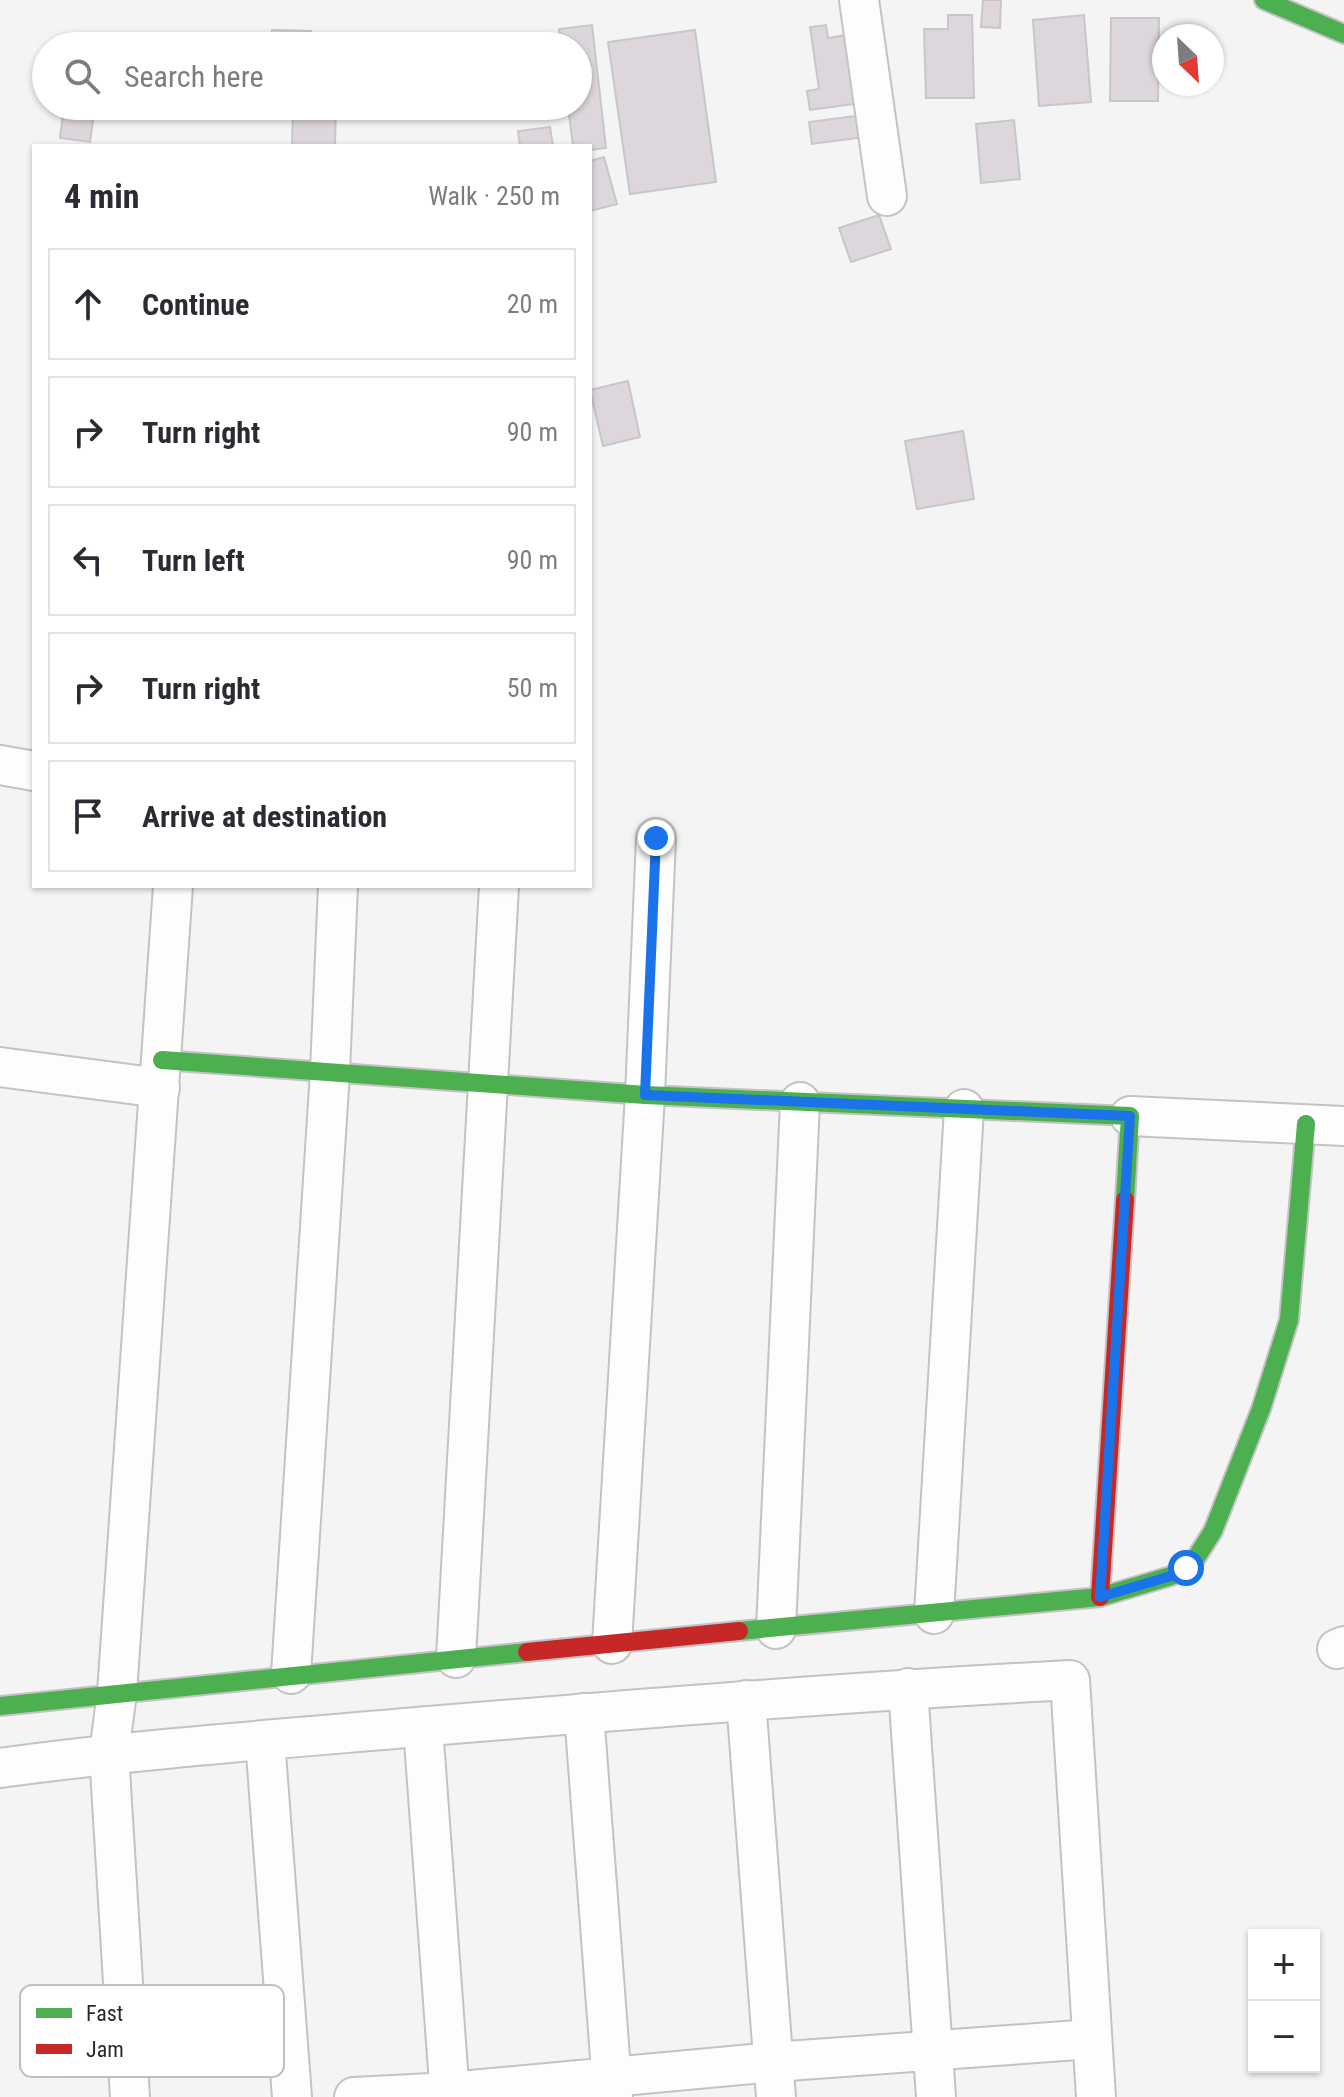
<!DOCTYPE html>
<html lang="en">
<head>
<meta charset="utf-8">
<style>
	:root { --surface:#fff; --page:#f7f7f7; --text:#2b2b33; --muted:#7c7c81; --line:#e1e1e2 }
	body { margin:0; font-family:"Roboto Condensed",sans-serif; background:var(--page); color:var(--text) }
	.controls { position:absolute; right:24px; bottom:24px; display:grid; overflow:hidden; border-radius:0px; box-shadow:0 2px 6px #0004 }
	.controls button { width:72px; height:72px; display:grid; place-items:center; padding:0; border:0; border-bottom:2px solid var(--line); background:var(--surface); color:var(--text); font:40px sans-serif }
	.compass { position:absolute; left:1152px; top:24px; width:72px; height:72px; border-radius:50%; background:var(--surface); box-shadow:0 2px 6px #0004; rotate:155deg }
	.stop { position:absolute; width:24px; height:24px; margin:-18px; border:6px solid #1a73e8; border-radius:50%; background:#fff }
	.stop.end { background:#1a73e8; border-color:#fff; box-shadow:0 2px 8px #0008 }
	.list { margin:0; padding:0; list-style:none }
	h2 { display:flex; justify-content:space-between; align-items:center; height:104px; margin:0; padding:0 32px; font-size:34px }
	h2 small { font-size:26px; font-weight:400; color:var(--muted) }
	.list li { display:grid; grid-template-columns:52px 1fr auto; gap:24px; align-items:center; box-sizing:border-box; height:112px; margin:0 16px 16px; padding:0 16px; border:2px solid var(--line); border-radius:0px }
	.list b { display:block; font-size:30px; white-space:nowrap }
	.list em { font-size:26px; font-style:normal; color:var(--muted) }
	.icon { flex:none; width:44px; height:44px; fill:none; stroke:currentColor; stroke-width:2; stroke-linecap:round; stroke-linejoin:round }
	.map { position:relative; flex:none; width:1344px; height:2097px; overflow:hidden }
	.search { position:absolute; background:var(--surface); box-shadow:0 2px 6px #0004; left:32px; top:32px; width:560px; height:88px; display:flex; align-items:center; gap:20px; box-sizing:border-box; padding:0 28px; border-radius:44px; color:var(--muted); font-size:30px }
	.panel { position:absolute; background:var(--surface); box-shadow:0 2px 6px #0004; left:32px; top:144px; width:560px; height:744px; border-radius:0px }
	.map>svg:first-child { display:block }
</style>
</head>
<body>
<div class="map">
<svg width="1344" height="2097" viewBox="0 0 1344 2097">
	<rect width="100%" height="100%" fill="#f5f4f5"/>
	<g fill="#ddd6dc" stroke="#c7c7c7" stroke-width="2">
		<polygon points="983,0 1001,0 1000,28 981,27"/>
		<polygon points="948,15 972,15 974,98 926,98 924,29 948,29"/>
		<polygon points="1084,15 1091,102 1039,106 1033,20"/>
		<polygon points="1111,18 1159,18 1158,101 1110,101"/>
		<polygon points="592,25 606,148 590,150 590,146 573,146 568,106 578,106 578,46 561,46 559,29"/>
		<polygon points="826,25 828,38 852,34 862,103 810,110 807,91 819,89 810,27"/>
		<polygon points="272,30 311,31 310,46 271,46"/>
		<polygon points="695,30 716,182 630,194 608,42"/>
		<polygon points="64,106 95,106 90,142 60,138"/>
		<polygon points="293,106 336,106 335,146 292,146"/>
		<polygon points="862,115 865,137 812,144 809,122"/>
		<polygon points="1014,120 1020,179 981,183 976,124"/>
		<polygon points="550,127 553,146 520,146 518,131"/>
		<polygon points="604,157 617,204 590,211 590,161"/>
		<polygon points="879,215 891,249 851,262 839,228"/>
		<polygon points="628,381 640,437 603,446 590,390"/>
		<polygon points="963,431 974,499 917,509 905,441"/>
	</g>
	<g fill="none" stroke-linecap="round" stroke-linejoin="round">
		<defs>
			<g id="street">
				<polyline points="859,0 887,196"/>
				<polyline points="0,765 34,771"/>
				<polyline points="0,1067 160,1088"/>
				<polyline points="1130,1116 1344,1126"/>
				<polyline points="934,1614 964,1109"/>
				<polyline points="776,1629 800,1102"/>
				<polyline points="612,1644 645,1095 656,838"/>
				<polyline points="1337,1649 1344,1646"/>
				<polyline points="456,1658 499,886"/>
				<polyline points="291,1674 330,1072 338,886"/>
				<polyline points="908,1688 936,2097"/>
				<polyline points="746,1700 776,2097"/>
				<polyline points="584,1713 613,2097"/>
				<polyline points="423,1727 450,2097"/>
				<polyline points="265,1740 292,2097"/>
				<path d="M0,1768C146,1748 293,1738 441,1725C650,1708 860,1691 1070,1680L1096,2097"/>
				<polyline points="130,2097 109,1753 117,1693 173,886"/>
				<polyline points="354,2097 450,2092 773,2062 1092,2039"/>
			</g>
			<g id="fast">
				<polyline points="1264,0 1344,34"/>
				<polyline points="162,1060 645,1095 1130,1116 1125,1200"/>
				<polyline points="739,1631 1100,1597 1171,1576 1194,1561 1213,1531 1261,1409 1289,1320 1306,1124"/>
				<polyline points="0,1706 527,1652"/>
			</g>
			<g id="jam">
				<polyline points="1100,1597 1125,1200"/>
				<polyline points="527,1652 739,1631"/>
			</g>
		</defs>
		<use href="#street" stroke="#c4c3c4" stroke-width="42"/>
		<use href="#fast" stroke="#c4c3c4" stroke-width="22"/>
		<use href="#jam" stroke="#c4c3c4" stroke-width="22"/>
		<use href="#street" stroke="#fefdfe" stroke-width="38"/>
		<use href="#fast" stroke="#4caf50" stroke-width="18"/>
		<use href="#jam" stroke="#c62828" stroke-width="18"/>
	</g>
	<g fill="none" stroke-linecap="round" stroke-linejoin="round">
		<polyline stroke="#1a73e8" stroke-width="10" points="656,838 645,1095 1130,1116 1100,1597 1171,1576 1186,1568"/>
	</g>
	<rect x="20" y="1985" width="264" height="92" rx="12" fill="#fff" stroke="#bfbfbf" stroke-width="2"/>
	<rect x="36" y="2008" width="36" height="10" fill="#4caf50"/>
	<rect x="36" y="2044" width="36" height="10" fill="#c62828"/>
	<g font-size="22" fill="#2a292a">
		<text x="86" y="2021">Fast</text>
		<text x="86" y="2057">Jam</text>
	</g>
</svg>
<div class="controls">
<button>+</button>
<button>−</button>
</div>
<svg class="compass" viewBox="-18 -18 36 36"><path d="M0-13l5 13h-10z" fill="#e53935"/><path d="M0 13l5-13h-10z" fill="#7c7c81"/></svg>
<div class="stop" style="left:1186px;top:1568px"></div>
<div class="stop end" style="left:656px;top:838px"></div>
<div class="search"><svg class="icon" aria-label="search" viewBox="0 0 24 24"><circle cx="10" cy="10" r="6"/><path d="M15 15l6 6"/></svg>Search here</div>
<section class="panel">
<h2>4 min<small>Walk · 250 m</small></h2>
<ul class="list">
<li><svg class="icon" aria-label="ahead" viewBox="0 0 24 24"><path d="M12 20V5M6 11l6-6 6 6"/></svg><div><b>Continue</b></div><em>20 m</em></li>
<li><svg class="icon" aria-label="right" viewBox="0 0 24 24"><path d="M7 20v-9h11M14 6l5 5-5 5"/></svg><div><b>Turn right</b></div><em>90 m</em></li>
<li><svg class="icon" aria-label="left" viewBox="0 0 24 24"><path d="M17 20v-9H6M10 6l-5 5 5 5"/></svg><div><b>Turn left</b></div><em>90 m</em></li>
<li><svg class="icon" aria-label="right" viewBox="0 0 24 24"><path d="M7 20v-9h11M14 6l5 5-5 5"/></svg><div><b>Turn right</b></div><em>50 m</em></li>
<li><svg class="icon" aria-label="arrive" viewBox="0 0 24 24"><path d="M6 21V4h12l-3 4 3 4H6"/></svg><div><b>Arrive at destination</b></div></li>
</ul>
</section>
</div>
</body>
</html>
